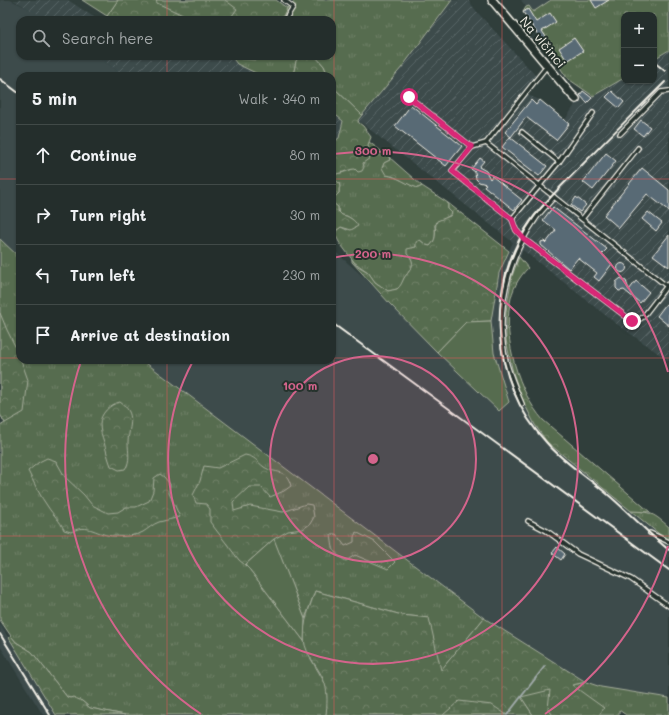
<!DOCTYPE html>
<html lang="en">
<head>
<meta charset="utf-8">
<style>
	:root { --surface:#242e2c; --page:#2c3634; --text:#f1f3f6; --muted:#a3a8a9; --line:#414a48 }
	body { margin:0; font-family:Mali,sans-serif; background:var(--page); color:var(--text) }
	.controls { position:absolute; right:12px; top:12px; display:grid; overflow:hidden; border-radius:8px; box-shadow:0 1px 3px #0004 }
	.controls button { width:36px; height:36px; display:grid; place-items:center; padding:0; border:0; border-bottom:1px solid var(--line); background:var(--surface); color:var(--text); font:20px sans-serif }
	.stop { position:absolute; width:12px; height:12px; margin:-9px; border:3px solid #db2777; border-radius:50%; background:#fff }
	.stop.end { background:#db2777; border-color:#fff; box-shadow:0 1px 4px #0008 }
	.list { margin:0; padding:0; list-style:none }
	h2 { display:flex; justify-content:space-between; align-items:center; height:52px; margin:0; padding:0 16px; font-size:17px }
	h2 small { font-size:13px; font-weight:400; color:var(--muted) }
	.list li { display:grid; grid-template-columns:26px 1fr auto; gap:12px; align-items:center; box-sizing:border-box; height:60px; padding:0 16px; border-top:1px solid var(--line) }
	.list b { display:block; font-size:15px; white-space:nowrap }
	.list em { font-size:13px; font-style:normal; color:var(--muted) }
	.icon { flex:none; width:22px; height:22px; fill:none; stroke:currentColor; stroke-width:2; stroke-linecap:round; stroke-linejoin:round }
	.map { position:relative; flex:none; width:669px; height:715px; overflow:hidden }
	.search { position:absolute; background:var(--surface); box-shadow:0 1px 3px #0004; left:16px; top:16px; width:320px; height:44px; display:flex; align-items:center; gap:10px; box-sizing:border-box; padding:0 14px; border-radius:12px; color:var(--muted); font-size:15px }
	.panel { position:absolute; background:var(--surface); box-shadow:0 1px 3px #0004; left:16px; top:72px; width:320px; height:292px; border-radius:12px }
	.map>svg:first-child { display:block }
</style>
</head>
<body>
<div class="map">
<svg width="669" height="715" viewBox="0 0 669 715">
	<defs>
		<pattern id="industrial-furrows" width="10" height="10" patternUnits="userSpaceOnUse"><rect width="10" height="10" fill="#3c4b4c"/><path d="M-1 1l2-2M0 10L10 0M9 11l2-2" fill="none" stroke="#596566"/></pattern>
		<pattern id="grass-tufts" width="24" height="20" patternUnits="userSpaceOnUse"><rect width="24" height="20" fill="#576c4f"/><path d="M3 7l-1-3M5 7V3M7 7l1-3M15 17l-1-3M17 17v-4M19 17l1-3" fill="none" stroke="#708168"/></pattern>
		<pattern id="forest-crowns" width="20" height="18" patternUnits="userSpaceOnUse"><rect width="20" height="18" fill="#576c4f"/><path d="M2 6a3 3 0 1 1 6 0M12 15a3 3 0 1 1 6 0" fill="none" stroke="#708168"/></pattern>
		<pattern id="wetland-marsh" width="20" height="14" patternUnits="userSpaceOnUse"><rect width="20" height="14" fill="#576c4f"/><path d="M1 5h8M5 5V1M11 12h8M15 12V8" fill="none" stroke="#708168"/></pattern>
	</defs>
	<rect width="100%" height="100%" fill="#303e3b"/>
	<filter id="ink" filterUnits="userSpaceOnUse"><feTurbulence type="fractalNoise" baseFrequency=".025" numOctaves="2"/><feDisplacementMap in="SourceGraphic" scale="8" xChannelSelector="R" yChannelSelector="G"/><feConvolveMatrix kernelMatrix="1 2 1 2 8 2 1 2 1" color-interpolation-filters="sRGB"/></filter>
	<g filter="url(#ink)">
		<g fill="#3c4b4c">
			<polygon points="0,0 10,0 43,15 49,20 20,20 20,56 98,56 124,76 20,76 20,258 0,239"/>
			<polygon points="521,0 551,0 533,12 529,6 526,7"/>
			<polygon points="513,242 523,250 512,276 506,311 506,340 513,373 523,401 548,442 669,542 669,698 601,687 586,682 484,618 142,360 332,360 332,249 366,279 390,304 484,397 509,402 494,353 491,321 499,273"/>
			<polygon points="0,624 56,715 43,715 0,646"/>
		</g>
		<g fill="url(#industrial-furrows)">
			<polygon points="13,0 68,0 98,20 49,20"/>
			<polygon points="452,0 468,0 478,13 536,76 522,93 540,100 565,120 575,105 573,103 583,90 593,96 624,78 624,81 654,81 654,59 669,50 669,361 614,322 358,120 402,67"/>
			<polygon points="98,56 161,56 167,58 170,56 231,56 237,64 262,76 124,76"/>
			<polygon points="332,112 343,121 339,139 332,143"/>
		</g>
		<g fill="url(#grass-tufts)" stroke="#a6ae9c" fill-rule="evenodd">
			<polygon points="295,0 452,0 402,67 362,115 332,86 332,76 328,76 324,66 315,56 332,56 332,20 282,20 287,8"/>
			<polygon points="551,0 669,0 669,50 654,59 654,15 624,15 624,78 593,96 567,78 523,12 526,7 529,6 533,12"/>
			<polygon points="231,56 238,56 241,59 257,60 253,58 254,56 300,56 296,61 293,76 262,76 237,64"/>
			<path d="M369,142L389,157L390,160L384,163L386,175C398,177 407,184 418,188L422,186L448,203V209L452,213C449,217 440,220 435,225C435,234 437,239 430,246L426,245L420,240L416,247L407,254C418,263 410,270 404,278C403,281 402,285 400,287C397,290 392,290 388,291L375,282L368,272L354,262L339,242L335,234L337,230L341,227L347,230L353,220L347,216L342,215L338,211V207L334,204L332,195L335,197L339,193V183L332,179V174C339,175 360,168 363,161C367,155 366,147 369,142Z"/>
			<path d="M0,239L20,258V360H142L484,618L446,664L571,685L586,682L601,687L669,698V715H626L619,710V715H599L604,708L548,709L553,715H533L521,697L508,715H369L327,710L326,715H125L90,708L82,701L67,697L32,652L16,642L11,636L0,620V426L5,423L0,414ZM274,540L305,619L315,591L402,615L429,618L325,683L311,659L304,641L250,570L245,565Z"/>
			<path d="M631,511C651,512 653,513 669,527V542Z"/>
		</g>
		<g fill="url(#forest-crowns)" stroke="#a6ae9c">
			<polygon points="118,0 276,0 287,8 281,20 112,20 107,16"/>
			<polygon points="300,56 315,56 324,66 328,76 293,76 296,61"/>
			<path d="M332,86L362,115L358,120L359,123L363,126L371,137L368,145L369,150L367,152L370,158L363,163L364,167L362,171L358,172L355,169C347,169 340,175 332,174V143L339,138L343,121L332,112Z"/>
			<path d="M389,157L422,186L418,188C407,185 398,176 386,175L382,168L384,163L390,160Z"/>
			<polygon points="332,177 339,183 340,187 339,189 339,193 335,197 332,195"/>
			<path d="M332,200L334,204L338,207V211L342,215C348,216 355,220 358,226L351,230L341,227L337,230L334,229L332,224Z"/>
			<path d="M448,203L509,251L499,273L491,321L466,322L437,352L390,304L352,262V259L356,265L368,272L375,282L388,291C391,290 394,290 397,289C401,286 402,282 404,278C410,270 418,263 407,254V249L416,247V242L420,240L426,245L430,246C439,237 433,231 437,221L450,216L452,213L448,209Z"/>
			<path d="M519,257L528,268C518,278 512,290 510,303C503,339 519,393 543,420L650,512L631,511L547,442L535,425L523,401L513,373L506,340V311L512,276Z"/>
			<polygon points="0,313 7,330 18,352 20,360 21,360 28,380 24,412 5,423 0,414"/>
			<path d="M120,402C137,414 129,425 128,442C128,452 131,461 125,469L119,470L111,466C108,458 106,450 104,442C102,436 100,431 100,424C100,414 110,404 120,402Z"/>
			<path d="M245,455C256,457 256,461 264,467C276,475 286,467 291,486L284,491L270,497L261,487H249L233,502L234,511L250,506L283,512L306,504L312,505L314,517L310,524L303,529L288,531L274,539L245,565L239,560L210,522V509L206,504L196,503L193,495L200,481L204,466L218,468Z"/>
			<path d="M47,458L56,461L65,477L84,495L92,505L108,513L118,512L126,507H136L149,501L153,491L154,478L160,474L164,477L170,484L169,493L180,517C173,519 166,520 159,522C153,524 148,529 143,532C135,536 124,537 115,536C97,536 89,522 71,532L64,530C60,520 53,515 48,507C40,496 34,483 28,471L39,462Z"/>
			<path d="M356,532L375,542L395,562L388,569L355,555L346,561C332,554 333,548 331,534H336L345,546L354,542V537Z"/>
			<path d="M315,591L402,615L429,618L441,670L484,618L586,682L572,685L604,708L599,715H553L548,709L550,690L521,697L533,715H326C327,705 328,694 325,684C321,669 305,656 304,639C303,622 310,607 315,591Z"/>
			<polygon points="11,636 16,642 32,652 67,697 70,698 73,697 82,701 90,708 125,715 56,715 9,638"/>
		</g>
		<g fill="url(#wetland-marsh)" stroke="#a6ae9c">
			<polygon points="156,0 225,0 237,9 229,20 200,20 187,17 157,3"/>
			<polygon points="459,701 492,705 507,715 443,715"/>
		</g>
		<g fill="#576c4f" stroke="#a6ae9c">
			<polygon points="82,0 118,0 107,16"/>
			<polygon points="491,321 494,353 509,402 499,411 437,352 466,322"/>
			<polygon points="274,539 305,619 304,641 250,570 245,565"/>
		</g>
		<g fill="none" stroke-linecap="round" stroke-linejoin="round">
			<polyline stroke="#a0aaaa" stroke-width="2" points="507,715 545,666"/>
		</g>
		<g fill="#586a75" stroke="#f4f1e8">
			<polygon points="591,0 609,0 596,8"/>
			<polygon points="528,9 536,22 550,13 556,22 542,31 551,44 546,47 523,12"/>
			<polygon points="574,38 583,51 567,61 559,48"/>
			<polygon points="583,91 592,98 587,103 580,95"/>
			<polygon points="612,91 624,102 619,108 606,97"/>
			<polygon points="531,100 536,105 540,100 569,124 556,140 526,117 511,137 505,132"/>
			<polygon points="411,105 462,146 446,166 395,126"/>
			<polygon points="641,120 650,127 643,136 634,129"/>
			<polygon points="510,137 547,166 539,176 502,147"/>
			<polygon points="606,153 616,161 593,190 583,182"/>
			<polygon points="480,158 484,161 479,167 486,171 490,179 492,176 522,200 514,210 484,186 486,184 479,182 476,179 475,172 471,169"/>
			<polygon points="642,168 669,190 669,211 647,194 619,228 604,215"/>
			<polygon points="576,197 586,205 580,212 571,205"/>
			<polygon points="553,207 607,249 602,254 612,264 599,281 594,277 597,273 578,258 569,269 541,245 541,242 544,241 546,243 556,230 543,220"/>
			<polygon points="648,212 662,223 656,231 642,219"/>
			<polygon points="669,235 669,267 653,255"/>
			<circle cx="622" cy="268" r="4.5"/>
			<polygon points="621,278 626,281 629,290 636,281 649,292 640,303 624,290 619,291 616,288 616,282"/>
			<polygon points="666,304 669,306 669,326 657,316"/>
			<polygon points="557,547 565,554 561,560 552,553"/>
		</g>
		<g fill="none" stroke-linecap="round" stroke-linejoin="round">
			<defs>
				<g id="lane">
					<polyline points="284,0 293,7 285,20"/>
					<polyline points="409,97 472,147 486,143 547,66"/>
					<polyline points="522,132 559,162 593,113"/>
					<polyline points="620,134 661,92 669,91"/>
					<polyline points="486,143 669,288"/>
					<polyline points="472,147 452,171 512,219 559,162"/>
					<polyline points="512,219 516,230 524,239 632,321 637,321 643,317 669,283"/>
					<polyline points="582,219 638,148"/>
					<path d="M522,404C516,390 510,376 506,361C495,314 507,260 535,220C540,212 548,205 554,197"/>
					<polyline points="528,521 547,531 578,554 631,579 669,606"/>
					<polyline points="650,533 669,542"/>
				</g>
				<polyline id="street" points="492,0 571,94 576,99"/>
			</defs>
			<use href="#lane" stroke="#f4f1e8" stroke-width="6"/>
			<use href="#street" stroke="#f4f1e8" stroke-width="10"/>
			<use href="#lane" stroke="#26332d" stroke-width="3.5"/>
			<use href="#street" stroke="#26332d" stroke-width="7"/>
			<g stroke="#f4f1e8" stroke-width="2">
				<polyline points="654,62 665,71"/>
				<polyline points="0,79 20,94"/>
				<path d="M665,82C637,110 609,137 582,165C565,183 547,199 532,219C484,285 490,382 546,442C563,462 586,476 606,493C628,511 646,532 669,550"/>
				<polyline points="332,323 669,570"/>
				<polyline points="0,634 50,715"/>
			</g>
		</g>
	</g>
	<g fill="none" stroke-linecap="round" stroke-linejoin="round" filter="url(#ink)">
		<polyline stroke="#db2777" stroke-width="5" points="409,97 472,147 452,171 512,219 516,230 524,239 632,321"/>
	</g>
	<path fill="none" stroke="#de5a58" stroke-width="1" stroke-opacity="0.55" d="M167,0V20M334,0V715M502,0V715M167,56V76M0,179H20M332,179H669M0,358H20M332,358H669M167,360V715M0,536H669"/>
	<circle cx="373" cy="459" r="103" fill="#d4648c" fill-opacity=".12"/>
	<g fill="none" stroke="#d4648c" stroke-width="2">
		<circle cx="373" cy="459" r="103"/>
		<path d="M332 258A205 205 0 1 1 193 361"/>
		<path d="M668 546A308 308 0 0 1 545 714M201 714A308 308 0 0 1 81 361M333 154A308 308 0 0 1 668 372"/>
	</g>
	<g text-anchor="middle" stroke-width="4" stroke-linejoin="round" paint-order="stroke">
		<g font-size="13" fill="#f4f1e8" stroke="#26332d">
			<text transform="translate(543 42) rotate(50)" y="5">Na vlčinci</text>
		</g>
	</g>
	<circle cx="373" cy="459" r="6" fill="#d4648c" stroke="#26332d" stroke-width="2"/>
	<g font-size="12" text-anchor="middle" font-weight="bold" fill="#d4648c" stroke="#26332d" stroke-width="4" stroke-linejoin="round" paint-order="stroke">
		<text x="373" y="155">300 m</text>
		<text x="373" y="258">200 m</text>
		<text x="300" y="390">100 m</text>
	</g>
</svg>
<div class="controls">
<button>+</button>
<button>−</button>
</div>
<div class="stop" style="left:409px;top:97px"></div>
<div class="stop end" style="left:632px;top:321px"></div>
<div class="search"><svg class="icon" aria-label="search" viewBox="0 0 24 24"><circle cx="10" cy="10" r="6"/><path d="M15 15l6 6"/></svg>Search here</div>
<section class="panel">
<h2>5 min<small>Walk · 340 m</small></h2>
<ul class="list">
<li><svg class="icon" aria-label="ahead" viewBox="0 0 24 24"><path d="M12 20V5M6 11l6-6 6 6"/></svg><div><b>Continue</b></div><em>80 m</em></li>
<li><svg class="icon" aria-label="right" viewBox="0 0 24 24"><path d="M7 20v-9h11M14 6l5 5-5 5"/></svg><div><b>Turn right</b></div><em>30 m</em></li>
<li><svg class="icon" aria-label="left" viewBox="0 0 24 24"><path d="M17 20v-9H6M10 6l-5 5 5 5"/></svg><div><b>Turn left</b></div><em>230 m</em></li>
<li><svg class="icon" aria-label="arrive" viewBox="0 0 24 24"><path d="M6 21V4h12l-3 4 3 4H6"/></svg><div><b>Arrive at destination</b></div></li>
</ul>
</section>
</div>
</body>
</html>
